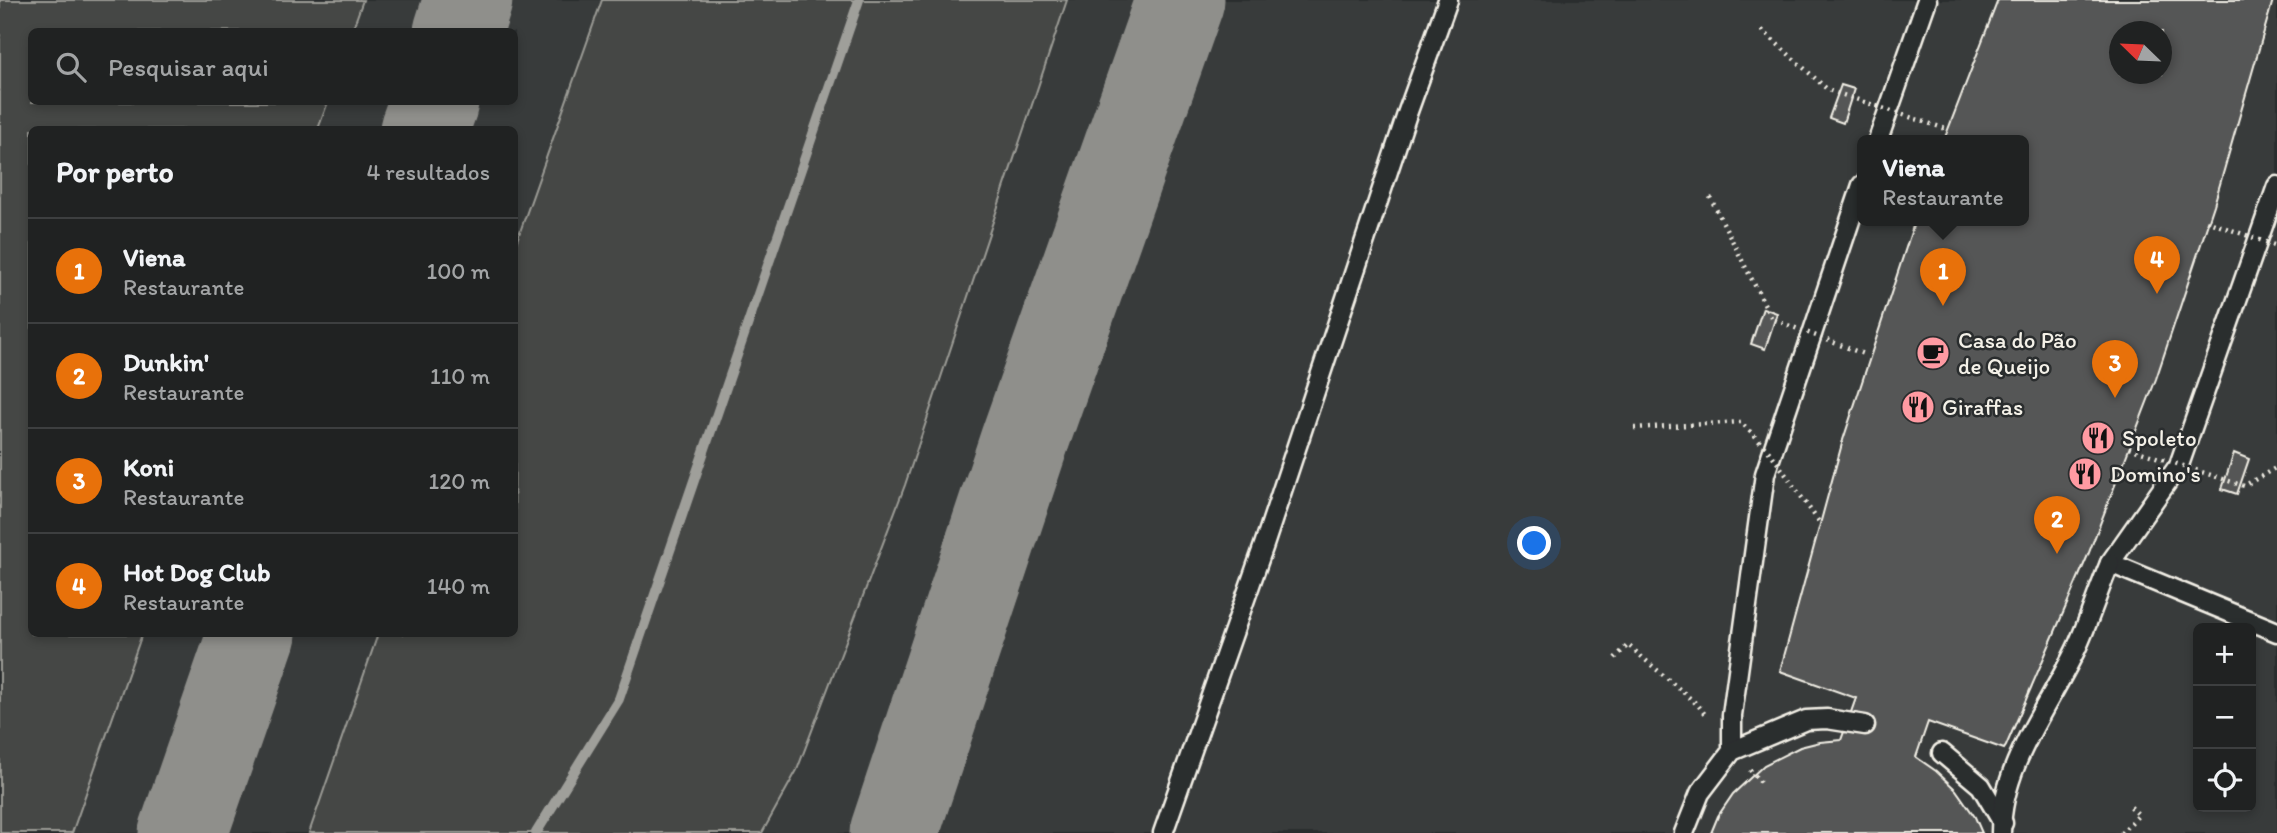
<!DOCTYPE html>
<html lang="pt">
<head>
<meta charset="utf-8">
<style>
	:root { --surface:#202222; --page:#2d2f2f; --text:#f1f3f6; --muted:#a2a4a5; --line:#3d3f40; --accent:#ff9aa2 }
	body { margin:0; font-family:Itim,sans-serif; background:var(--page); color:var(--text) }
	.controls { position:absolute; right:21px; bottom:21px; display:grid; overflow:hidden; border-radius:10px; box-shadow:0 4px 10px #0003 }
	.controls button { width:63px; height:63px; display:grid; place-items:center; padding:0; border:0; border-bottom:2px solid var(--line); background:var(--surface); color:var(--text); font:35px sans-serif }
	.compass { position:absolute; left:2109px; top:21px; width:63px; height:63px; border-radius:50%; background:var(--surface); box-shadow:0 4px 10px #0003; rotate:293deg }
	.you { position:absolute; left:1535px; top:544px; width:24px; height:24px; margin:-18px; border:5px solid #fff; border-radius:50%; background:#1a73e8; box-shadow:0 0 0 10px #1a73e833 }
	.badge { display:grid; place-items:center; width:46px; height:46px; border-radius:50%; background:var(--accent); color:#fff; font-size:23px; font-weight:700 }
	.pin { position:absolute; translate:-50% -58px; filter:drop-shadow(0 2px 4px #0008) }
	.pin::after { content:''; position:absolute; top:37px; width:24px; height:21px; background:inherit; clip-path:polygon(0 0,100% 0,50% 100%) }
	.popup { position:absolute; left:1857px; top:135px; width:172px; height:91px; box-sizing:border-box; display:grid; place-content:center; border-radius:10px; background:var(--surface); filter:drop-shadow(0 2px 5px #0005); font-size:23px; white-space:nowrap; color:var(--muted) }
	.popup b { font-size:26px; color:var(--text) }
	.popup::after { content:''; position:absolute; left:50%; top:100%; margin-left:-14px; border:14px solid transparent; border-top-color:var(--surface) }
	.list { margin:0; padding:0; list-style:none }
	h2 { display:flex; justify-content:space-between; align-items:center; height:91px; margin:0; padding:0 28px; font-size:30px }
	h2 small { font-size:23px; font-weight:400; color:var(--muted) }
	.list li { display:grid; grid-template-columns:46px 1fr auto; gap:21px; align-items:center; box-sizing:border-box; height:105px; padding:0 28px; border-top:2px solid var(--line) }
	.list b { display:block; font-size:26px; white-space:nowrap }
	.list p { margin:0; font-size:23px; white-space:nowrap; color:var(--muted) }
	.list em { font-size:23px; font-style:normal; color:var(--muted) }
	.icon { flex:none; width:38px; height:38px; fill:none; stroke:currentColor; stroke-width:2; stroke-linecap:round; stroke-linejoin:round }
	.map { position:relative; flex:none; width:2277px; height:833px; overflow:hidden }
	.search { position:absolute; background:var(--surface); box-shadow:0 4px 10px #0003; left:28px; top:28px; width:490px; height:77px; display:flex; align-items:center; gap:18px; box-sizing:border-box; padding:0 24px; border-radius:10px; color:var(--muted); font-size:26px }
	.panel { position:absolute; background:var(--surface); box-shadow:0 4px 10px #0003; left:28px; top:126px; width:490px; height:511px; border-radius:10px }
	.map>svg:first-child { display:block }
</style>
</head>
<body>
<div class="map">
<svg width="2277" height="833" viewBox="0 0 2277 833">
	<rect width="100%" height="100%" fill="#2a2d2e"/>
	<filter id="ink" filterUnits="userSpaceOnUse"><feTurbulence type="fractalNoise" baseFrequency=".0143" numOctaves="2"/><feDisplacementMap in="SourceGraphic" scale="14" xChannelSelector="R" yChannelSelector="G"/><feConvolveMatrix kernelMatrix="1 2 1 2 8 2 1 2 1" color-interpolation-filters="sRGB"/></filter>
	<g filter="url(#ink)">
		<path fill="#373a3a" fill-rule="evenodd" d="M0,0H2277V833H0ZM32,32H514V102H32ZM2120,32H2162V74H2120ZM32,130H514V634H32ZM1862,140H2024V220H1862ZM2198,628H2251V807H2198Z"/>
		<g fill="#444645" stroke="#9c9c96" stroke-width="2">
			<polygon points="0,0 363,0 352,31 32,32 32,102 328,102 318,129 32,130 32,634 142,634 72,833 0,833"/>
			<polygon points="602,0 1067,0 905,485 797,770 762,833 309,833 378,634 514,634 515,246"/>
		</g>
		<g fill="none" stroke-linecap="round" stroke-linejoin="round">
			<polyline stroke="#9f9f9a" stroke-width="10" points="536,833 619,699 859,0"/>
			<g stroke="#8f8f8b" stroke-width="89">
				<polyline points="458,32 468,0"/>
				<polyline points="424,130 434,102"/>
				<polyline points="183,833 252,634"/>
				<polyline points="894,833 1024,442 1180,0"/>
			</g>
		</g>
		<g fill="#555756" stroke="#f4f1e8" stroke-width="2" fill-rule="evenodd">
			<path d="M1998,0H2273L2214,205L2156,379L2088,555L2006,746L2004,749L1928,722L1916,757L1936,771L1956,790L1975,817L1982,833H1711L1718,816L1733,794L1764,765L1800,747L1820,742L1841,740L1856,698L1780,671L1843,440L1915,220H2024V140H1944ZM2120,32H2162V74H2120Z"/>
			<polygon points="1841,85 1854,89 1843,123 1829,118"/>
			<polygon points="1763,308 1777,313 1765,349 1751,344"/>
			<polygon points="2234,453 2249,459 2237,494 2222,489"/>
		</g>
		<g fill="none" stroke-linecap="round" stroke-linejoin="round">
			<defs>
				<g id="service">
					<polyline points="1878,140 1927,0"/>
					<polyline points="2277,186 2179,465 2110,563 2277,632"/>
					<polyline points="1732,751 1732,715 1765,474 1862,185"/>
					<polyline points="1942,753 1981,786 2003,823"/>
					<polyline points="1163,833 1264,545 1407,114 1448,0"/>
					<polyline points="1684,833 1700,793 1732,751 1806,720 1827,719 1865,725"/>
					<path d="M2001,833C2001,765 2048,708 2076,649C2089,621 2098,591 2110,563"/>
				</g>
			</defs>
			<use href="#service" stroke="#f4f1e8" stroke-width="23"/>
			<g stroke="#f4f1e8" stroke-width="4.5" stroke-dasharray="2 5" stroke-linecap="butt">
				<polyline points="1615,658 1628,645 1698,705 1707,717"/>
				<polyline points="1750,770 1762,784"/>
				<polyline points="2121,833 2139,815 2128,804"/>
			</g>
			<use href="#service" stroke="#2a2d2e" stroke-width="18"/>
			<g stroke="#f4f1e8" stroke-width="4.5" stroke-dasharray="2 5" stroke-linecap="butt">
				<polyline points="1762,30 1828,90 1946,129"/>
				<polyline points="1710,197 1772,319 1866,355"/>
				<polyline points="2206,221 2277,246"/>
				<polyline points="1634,428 1741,422 1772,455 1819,522"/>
				<polyline points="2129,448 2244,486 2277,467"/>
			</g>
		</g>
	</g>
	<defs>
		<symbol id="cafe-disc" viewBox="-11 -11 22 22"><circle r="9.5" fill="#ff9aa2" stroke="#2a2d2e"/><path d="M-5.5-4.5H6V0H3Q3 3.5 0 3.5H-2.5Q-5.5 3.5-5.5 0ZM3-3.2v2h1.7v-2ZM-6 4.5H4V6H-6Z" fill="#111"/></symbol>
		<symbol id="restaurant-disc" viewBox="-11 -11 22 22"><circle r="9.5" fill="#ff9aa2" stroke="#2a2d2e"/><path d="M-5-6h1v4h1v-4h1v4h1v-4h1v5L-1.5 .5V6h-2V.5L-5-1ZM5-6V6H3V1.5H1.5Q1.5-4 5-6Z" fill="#111"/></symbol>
	</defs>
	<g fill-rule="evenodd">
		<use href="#cafe-disc" x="1914" y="334" width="38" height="38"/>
		<use href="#restaurant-disc" x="1899" y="388" width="38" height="38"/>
		<use href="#restaurant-disc" x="2079" y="419" width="38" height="38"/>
		<use href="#restaurant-disc" x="2066" y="455" width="38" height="38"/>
	</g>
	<g text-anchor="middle" stroke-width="5" stroke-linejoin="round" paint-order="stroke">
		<g font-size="23" fill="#f4f1e8" stroke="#2a2d2e" text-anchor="start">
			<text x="1958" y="348">Casa do Pão<tspan x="1958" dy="26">de Queijo</tspan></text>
			<text x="1942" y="415">Giraffas</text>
			<text x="2122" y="446">Spoleto</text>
			<text x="2110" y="482">Domino's</text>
		</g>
	</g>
</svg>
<div class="controls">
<button>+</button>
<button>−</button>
<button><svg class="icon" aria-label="locate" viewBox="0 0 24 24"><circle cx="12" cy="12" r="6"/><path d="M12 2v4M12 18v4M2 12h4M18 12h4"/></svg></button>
</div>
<svg class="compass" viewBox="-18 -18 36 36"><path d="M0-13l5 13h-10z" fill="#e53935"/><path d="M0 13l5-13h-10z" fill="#a2a4a5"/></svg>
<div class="you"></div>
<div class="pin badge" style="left:1943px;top:306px;background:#e8710a">1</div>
<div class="popup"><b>Viena</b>Restaurante</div>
<div class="pin badge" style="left:2057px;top:554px;background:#e8710a">2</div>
<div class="pin badge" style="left:2115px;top:398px;background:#e8710a">3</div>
<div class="pin badge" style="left:2157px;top:294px;background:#e8710a">4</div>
<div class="search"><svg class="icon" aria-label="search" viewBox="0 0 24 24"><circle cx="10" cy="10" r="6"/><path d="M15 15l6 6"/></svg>Pesquisar aqui</div>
<section class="panel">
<h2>Por perto<small>4 resultados</small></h2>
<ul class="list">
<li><span class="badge" style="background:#e8710a">1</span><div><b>Viena</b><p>Restaurante</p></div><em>100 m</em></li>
<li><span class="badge" style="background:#e8710a">2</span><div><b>Dunkin'</b><p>Restaurante</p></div><em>110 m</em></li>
<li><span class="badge" style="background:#e8710a">3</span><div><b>Koni</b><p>Restaurante</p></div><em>120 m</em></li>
<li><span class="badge" style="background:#e8710a">4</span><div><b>Hot Dog Club</b><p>Restaurante</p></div><em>140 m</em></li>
</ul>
</section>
</div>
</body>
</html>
